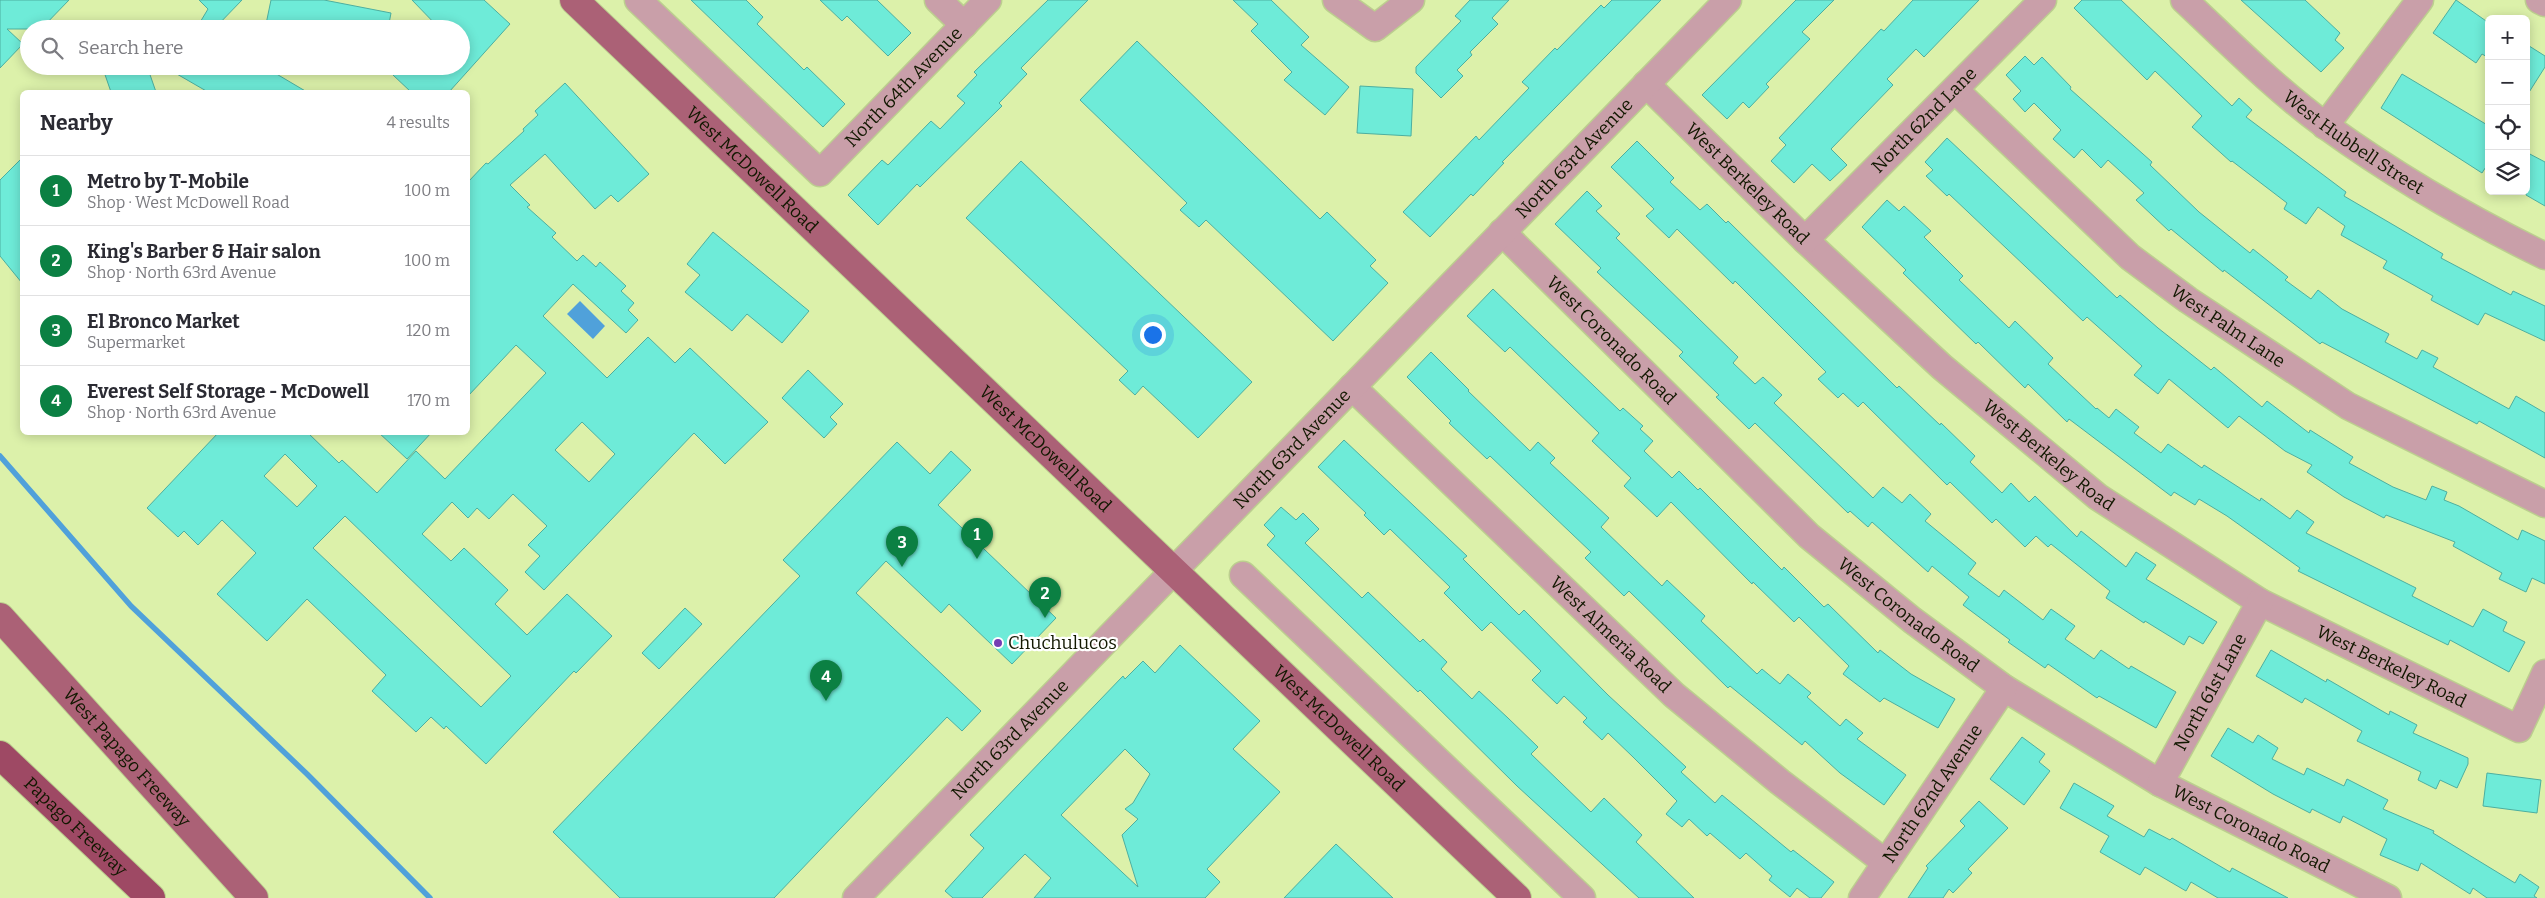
<!DOCTYPE html>
<html lang="en">
<head>
<meta charset="utf-8">
<style>
	:root { --surface:#fff; --page:#f7f7f7; --text:#2b2b33; --muted:#7c7c81; --line:#e1e1e2; --accent:#0b8043 }
	body { margin:0; font-family:Bitter,serif; background:var(--page); color:var(--text) }
	.controls { position:absolute; right:15px; top:15px; display:grid; overflow:hidden; border-radius:8px; box-shadow:0 2px 12px #0003 }
	.controls button { width:45px; height:45px; display:grid; place-items:center; padding:0; border:0; border-bottom:1px solid var(--line); background:var(--surface); color:var(--text); font:25px sans-serif }
	.you { position:absolute; left:1152px; top:334px; width:18px; height:18px; margin:-12px; border:4px solid #fff; border-radius:50%; background:#1a73e8; box-shadow:0 0 0 8px #1a73e833 }
	.badge { display:grid; place-items:center; width:32px; height:32px; border-radius:50%; background:var(--accent); color:#fff; font-size:16px; font-weight:700 }
	.pin { position:absolute; translate:-50% -41px; filter:drop-shadow(0 1px 2px #0008) }
	.pin::after { content:''; position:absolute; top:26px; width:18px; height:15px; background:inherit; clip-path:polygon(0 0,100% 0,50% 100%) }
	.list { margin:0; padding:0; list-style:none }
	h2 { display:flex; justify-content:space-between; align-items:center; height:65px; margin:0; padding:0 20px; font-size:21px }
	h2 small { font-size:16px; font-weight:400; color:var(--muted) }
	.list li { display:grid; grid-template-columns:32px 1fr auto; gap:15px; align-items:center; box-sizing:border-box; height:70px; padding:0 20px; border-top:1px solid var(--line) }
	.list b { display:block; font-size:19px; white-space:nowrap }
	.list p { margin:0; font-size:16px; white-space:nowrap; color:var(--muted) }
	.list em { font-size:16px; font-style:normal; color:var(--muted) }
	.icon { flex:none; width:28px; height:28px; fill:none; stroke:currentColor; stroke-width:2; stroke-linecap:round; stroke-linejoin:round }
	.map { position:relative; flex:none; width:2545px; height:898px; overflow:hidden }
	.search { position:absolute; background:var(--surface); box-shadow:0 2px 12px #0003; left:20px; top:20px; width:450px; height:55px; display:flex; align-items:center; gap:12px; box-sizing:border-box; padding:0 18px; border-radius:28px; color:var(--muted); font-size:19px }
	.panel { position:absolute; background:var(--surface); box-shadow:0 2px 12px #0003; left:20px; top:90px; width:450px; height:345px; border-radius:8px }
	.map>svg:first-child { display:block }
</style>
</head>
<body>
<div class="map">
<svg width="2545" height="898" viewBox="0 0 2545 898">
	<rect width="100%" height="100%" fill="#dcf1aa"/>
	<polygon fill="#50a1da" points="580,301 605,326 593,339 567,314"/>
	<g fill="none" stroke-linecap="round" stroke-linejoin="round">
		<polyline stroke="#50a1da" stroke-width="5.5" points="0,456 131,606 307,774 430,898"/>
	</g>
	<g fill="#6eebd8" stroke="#4dafa0" fill-rule="evenodd">
		<polygon points="0,0 69,0 41,29 7,29 23,44 0,68"/>
		<polygon points="199,0 242,0 214,29 196,29 208,9"/>
		<polygon points="271,0 324,0 391,13 388,29 265,29"/>
		<polygon points="412,0 484,0 510,24 449,92 411,92 393,75 400,66 461,66 461,29 440,29"/>
		<polygon points="691,0 746,0 763,17 757,24 804,70 807,67 845,104 823,127"/>
		<polygon points="820,0 877,0 911,33 888,56 847,16 842,21"/>
		<polygon points="1048,0 1088,0 1021,68 1027,74 999,103 1002,106 920,187 917,184 878,225 848,195 882,160 888,165 931,121 940,129 965,103 957,96 977,75 974,72"/>
		<polygon points="1233,0 1271,0 1309,37 1301,45 1349,87 1325,115 1284,80 1292,72 1251,31 1258,24"/>
		<polygon points="1470,0 1509,0 1492,18 1498,24 1470,52 1472,55 1457,70 1463,76 1441,98 1416,73 1416,67 1461,21 1455,16"/>
		<polygon points="1612,0 1661,0 1502,162 1504,163 1473,196 1471,194 1430,237 1403,212 1476,136 1479,140 1529,88 1522,82 1555,48 1557,50 1601,5 1604,8"/>
		<polygon points="1796,0 1834,0 1802,32 1810,39 1766,84 1769,87 1749,108 1743,102 1727,119 1702,95"/>
		<polygon points="1913,0 1979,0 1924,57 1916,49 1887,79 1893,85 1831,149 1847,165 1830,181 1812,164 1794,183 1771,161 1786,145 1779,138 1881,29 1884,31"/>
		<polygon points="2082,0 2121,0 2232,106 2239,98 2252,110 2246,117 2346,192 2344,196 2443,254 2441,258 2511,295 2513,291 2545,306 2545,341 2485,313 2478,325 2431,300 2433,296 2383,268 2387,261 2341,235 2345,226 2318,207 2306,224 2284,209 2287,203 2232,161 2231,162 2192,127 2202,116 2155,71 2147,80 2074,8"/>
		<polygon points="2241,0 2305,0 2340,33 2335,40 2344,48 2321,72"/>
		<polygon points="2456,0 2489,23 2489,58 2482,54 2476,63 2433,33"/>
		<polygon points="1137,41 1320,219 1327,212 1376,260 1370,266 1388,283 1333,341 1206,220 1199,227 1180,210 1187,203 1080,100"/>
		<polygon points="2526,44 2545,56 2545,67 2526,97"/>
		<polygon points="2025,56 2034,65 2042,57 2071,87 2070,89 2152,162 2150,165 2199,212 2250,253 2253,249 2288,277 2285,280 2311,299 2318,290 2342,309 2389,334 2385,342 2417,359 2422,350 2438,358 2433,367 2509,409 2516,396 2545,413 2545,458 2479,421 2477,424 2322,342 2320,344 2224,270 2223,272 2171,229 2169,231 2136,200 2144,193 2108,160 2101,168 2082,149 2074,158 2053,139 2061,130 2034,103 2025,112 2013,99 2021,91 2006,75"/>
		<polygon points="102,66 147,66 156,92 111,92"/>
		<polygon points="163,66 263,66 307,92 208,92"/>
		<polygon points="2402,74 2489,126 2489,162 2482,173 2381,108"/>
		<path d="M565,83L649,174L618,202L611,195L595,209L545,154L510,185L530,205L527,207L556,233L552,237L577,261L583,255L596,267L600,262L626,286L621,291L634,303L628,310L638,320L626,333L573,284L543,316L607,378L648,337L675,363L690,348L768,422L725,464L694,433L544,590L525,572L540,556L528,545L547,526L513,494L489,519L477,508L468,518L452,502L422,534L451,561L464,548L508,590L495,604L527,635L567,594L612,636L576,673L574,671L486,764L446,726L444,729L431,717L416,732L372,691L386,675L307,599L267,641L217,594L256,553L222,520L198,545L184,531L178,537L147,508L219,432H307L339,463L342,460L377,493L416,451L445,479L546,373L516,345L468,396V182L486,163L488,164L524,131L523,129L538,115L535,111ZM582,422L615,454L589,482L555,450ZM285,454L317,486L297,507L264,476ZM345,516L511,676L481,707L313,548Z"/>
		<polygon points="1360,86 1413,89 1411,136 1357,133"/>
		<polygon points="1947,138 2117,298 2120,295 2158,328 2211,370 2214,367 2262,407 2267,401 2309,433 2310,430 2353,457 2349,463 2393,487 2426,500 2432,486 2447,492 2444,500 2459,506 2518,540 2522,530 2545,541 2545,584 2532,578 2526,592 2499,579 2502,573 2453,546 2455,542 2386,515 2384,518 2344,497 2307,472 2312,465 2285,451 2239,416 2228,428 2169,379 2158,394 2134,375 2142,366 2087,317 2083,321 1949,194 1947,196 1926,176 1933,170 1925,162"/>
		<polygon points="1637,141 1674,178 1670,182 1700,210 1707,204 1726,223 1728,221 1897,388 1899,386 1940,425 1941,423 1975,456 1970,462 2002,493 2011,483 2029,502 2035,496 2077,537 2081,531 2126,567 2136,552 2156,565 2146,579 2217,622 2203,644 2189,636 2184,645 2145,621 2144,623 2106,598 2110,591 2051,544 2048,547 2036,536 2025,547 1996,519 1992,523 1950,482 1947,485 1863,402 1858,407 1843,393 1838,398 1818,379 1826,372 1735,281 1733,284 1677,229 1669,238 1646,216 1654,209 1611,167"/>
		<polygon points="2526,152 2545,162 2545,206 2526,195"/>
		<polygon points="22,158 22,283 0,256 0,180"/>
		<polygon points="1021,161 1252,382 1198,438 1143,386 1135,395 1119,380 1128,371 966,218"/>
		<polygon points="1587,191 1602,206 1596,211 1620,234 1616,238 1738,357 1733,363 1755,384 1763,377 1782,395 1774,403 1873,498 1883,487 1902,503 1910,494 1931,514 1925,521 1976,563 1968,574 1999,597 2004,590 2043,620 2051,609 2075,626 2065,639 2094,659 2101,650 2129,669 2131,666 2176,692 2156,728 2099,696 2097,698 2048,664 2045,668 2008,642 2010,640 1963,605 1969,597 1932,566 1928,572 1872,522 1868,527 1850,511 1848,513 1755,423 1749,429 1716,397 1719,395 1679,356 1683,352 1597,272 1601,268 1555,224"/>
		<polygon points="1887,200 1899,211 1904,206 1931,231 1924,237 1963,276 1959,280 2009,328 2015,321 2053,358 2048,364 2096,409 2097,408 2109,418 2116,409 2139,427 2134,433 2161,453 2168,444 2202,468 2204,465 2260,501 2261,498 2290,519 2297,510 2314,522 2306,533 2416,588 2412,596 2473,627 2483,609 2507,622 2503,631 2525,642 2509,672 2450,640 2448,645 2298,571 2300,568 2227,516 2199,499 2195,505 2174,492 2171,496 2069,419 2067,422 2028,384 2025,388 1978,342 1976,344 1903,273 1906,270 1862,227"/>
		<polygon points="713,232 809,311 782,343 747,314 732,331 685,292 700,275 687,264"/>
		<polygon points="1493,289 1620,411 1623,408 1643,426 1640,429 1653,441 1644,451 1672,478 1679,471 1698,490 1700,488 1782,570 1784,567 1824,607 1828,604 1878,653 1880,650 1911,674 1955,699 1938,728 1884,698 1880,702 1843,674 1849,666 1799,617 1794,622 1753,582 1752,584 1671,502 1657,517 1624,486 1631,478 1592,441 1599,433 1510,347 1505,352 1467,316"/>
		<polygon points="1431,352 1469,390 1468,391 1530,451 1538,442 1555,458 1550,463 1609,518 1601,527 1662,586 1667,580 1705,616 1701,621 1757,674 1762,669 1780,684 1788,674 1811,693 1807,697 1840,726 1846,719 1863,733 1857,739 1906,775 1884,805 1840,773 1805,741 1802,745 1730,686 1728,688 1629,591 1624,596 1585,558 1591,552 1490,456 1487,459 1449,423 1451,421 1407,377"/>
		<polygon points="808,370 843,404 830,417 837,424 824,438 782,398"/>
		<polygon points="378,432 432,432 407,459"/>
		<polygon points="1344,440 1467,556 1463,559 1519,615 1524,610 1608,695 1686,767 1681,772 1715,803 1722,795 1791,852 1793,850 1834,882 1821,898 1810,898 1797,888 1790,897 1769,880 1772,876 1746,853 1740,859 1710,833 1707,836 1689,819 1682,827 1666,814 1677,801 1633,757 1608,733 1602,740 1583,722 1587,718 1564,696 1557,704 1532,680 1541,671 1491,622 1482,631 1444,593 1450,587 1390,529 1384,535 1364,515 1366,513 1318,467"/>
		<polygon points="897,442 930,474 951,451 971,470 938,505 1056,618 1012,664 949,604 941,613 886,561 856,593 981,711 962,731 947,717 774,898 620,898 553,832 800,576 783,560"/>
		<polygon points="1281,507 1296,520 1303,513 1319,529 1305,543 1362,598 1368,592 1420,642 1423,639 1447,662 1441,669 1472,699 1479,691 1508,718 1538,747 1531,754 1591,812 1604,798 1642,835 1636,842 1694,898 1639,898 1517,786 1420,690 1418,692 1267,545 1275,536 1264,525"/>
		<polygon points="685,608 702,624 659,669 642,653"/>
		<path d="M1180,645L1260,721L1233,749L1280,792L1207,869L1220,882L1205,898H1034L1051,878L1025,854L982,898H953L945,891L984,848L970,835L1123,676L1125,679L1143,661L1155,673ZM1125,749L1150,774L1133,803L1125,809L1138,819L1122,835L1138,887L1061,815Z"/>
		<polygon points="2271,650 2326,682 2327,679 2389,715 2390,711 2417,725 2413,733 2468,758 2468,764 2457,788 2440,780 2436,789 2418,780 2421,772 2357,741 2362,731 2305,698 2302,703 2256,676"/>
		<polygon points="2228,728 2253,743 2258,735 2278,748 2272,759 2304,775 2307,768 2344,786 2347,779 2388,800 2383,809 2434,831 2433,833 2515,883 2520,874 2539,887 2534,896 2537,898 2487,898 2473,888 2470,894 2421,863 2418,871 2380,855 2387,839 2343,816 2340,823 2312,809 2310,813 2273,794 2211,756"/>
		<polygon points="2022,737 2045,754 2039,762 2050,771 2024,805 1990,779"/>
		<polygon points="2487,773 2541,780 2537,813 2483,806"/>
		<polygon points="2074,783 2114,806 2107,816 2144,837 2149,829 2170,840 2172,838 2230,872 2232,868 2288,898 2218,898 2191,882 2186,891 2145,867 2140,875 2100,852 2109,836 2060,808"/>
		<polygon points="1979,801 2008,828 1968,869 1972,873 1953,893 1949,889 1943,898 1908,898 1928,868 1926,866 1965,826 1960,821"/>
		<polygon points="1336,844 1393,898 1284,898"/>
	</g>
	<g fill="none" stroke-linecap="round" stroke-linejoin="round">
		<defs>
			<g id="minor">
				<path id="s1" d="M638,0L820,173L988,0"/>
				<polyline points="938,0 964,25"/>
				<polyline points="1336,0 1375,28 1411,0"/>
				<path id="s2" d="M2184,0C2230,43 2275,89 2326,126C2395,176 2469,219 2545,256"/>
				<polyline points="2539,0 2545,3"/>
				<path id="s3" d="M1646,84L1805,240L1942,367L2098,497L2260,602L2519,729L2545,673"/>
				<path id="s4" d="M1955,90L2130,257L2188,300L2348,406L2545,504"/>
				<polyline points="2325,126 2420,0"/>
				<path id="s5" d="M1502,232L1809,536L1912,620L2004,688L2160,783L2388,898"/>
				<path id="s6" d="M1805,240L2043,0"/>
				<path id="s7" d="M1352,387L1674,695L1780,782L1886,863"/>
				<polyline points="1243,575 1582,898"/>
				<path id="s8" d="M2160,783L2260,602"/>
				<path id="s9" d="M856,898L1728,0"/>
				<path id="s10" d="M1862,898L2004,688"/>
			</g>
			<g id="major">
				<path id="s11" d="M574,0L1517,898"/>
				<path id="s12" d="M0,617L254,898"/>
			</g>
			<g id="highway">
				<path id="s13" d="M0,755L151,898"/>
			</g>
		</defs>
		<use href="#minor" stroke="#bcce8f" stroke-width="29"/>
		<use href="#major" stroke="#bcce8f" stroke-width="30"/>
		<use href="#highway" stroke="#bcce8f" stroke-width="30"/>
		<use href="#minor" stroke="#c99fa9" stroke-width="26"/>
		<use href="#major" stroke="#ab6176" stroke-width="28"/>
		<use href="#highway" stroke="#9e4964" stroke-width="28"/>
	</g>
	<circle fill="#753db3" stroke="#fff" stroke-width="2" cx="998" cy="643" r="5"/>
	<g text-anchor="middle" stroke-width="4.5" stroke-linejoin="round" paint-order="stroke">
		<g font-size="18" fill="#121800" stroke="#fff">
			<text dy="6" stroke="none"><textPath href="#s1" startOffset="371">North 64th Avenue</textPath></text>
			<text dy="6" stroke="none"><textPath href="#s6" startOffset="169">North 62nd Lane</textPath></text>
			<text dy="6" stroke="none"><textPath href="#s2" startOffset="222">West Hubbell Street</textPath></text>
			<text dy="6" stroke="none"><textPath href="#s9" startOffset="1031">North 63rd Avenue</textPath></text>
			<text dy="6" stroke="none"><textPath href="#s11" startOffset="246">West McDowell Road</textPath></text>
			<text dy="6" stroke="none"><textPath href="#s3" startOffset="142">West Berkeley Road</textPath></text>
			<text dy="6" stroke="none"><textPath href="#s4" startOffset="362">West Palm Lane</textPath></text>
			<text dy="6" stroke="none"><textPath href="#s5" startOffset="154">West Coronado Road</textPath></text>
			<text dy="6" stroke="none"><textPath href="#s9" startOffset="626">North 63rd Avenue</textPath></text>
			<text dy="6" stroke="none"><textPath href="#s11" startOffset="651">West McDowell Road</textPath></text>
			<text dy="6" stroke="none"><textPath href="#s3" startOffset="548">West Berkeley Road</textPath></text>
			<text dy="6" stroke="none"><textPath href="#s5" startOffset="559">West Coronado Road</textPath></text>
			<text dy="6" stroke="none"><textPath href="#s7" startOffset="358">West Almeria Road</textPath></text>
			<text dy="6" stroke="none"><textPath href="#s3" startOffset="952">West Berkeley Road</textPath></text>
			<text dy="6" stroke="none"><textPath href="#s8" startOffset="104">North 61st Lane</textPath></text>
			<text dy="6" stroke="none"><textPath href="#s11" startOffset="1056">West McDowell Road</textPath></text>
			<text dy="6" stroke="none"><textPath href="#s9" startOffset="221">North 63rd Avenue</textPath></text>
			<text dy="6" stroke="none"><textPath href="#s12" startOffset="189">West Papago Freeway</textPath></text>
			<text dy="6" stroke="none"><textPath href="#s10" startOffset="126">North 62nd Avenue</textPath></text>
			<text dy="6" stroke="none"><textPath href="#s13" startOffset="104">Papago Freeway</textPath></text>
			<text dy="6" stroke="none"><textPath href="#s5" startOffset="964">West Coronado Road</textPath></text>
		</g>
		<g font-size="18" fill="#121800" stroke="#fff" text-anchor="start">
			<text x="1008" y="649">Chuchulucos</text>
		</g>
	</g>
</svg>
<div class="controls">
<button>+</button>
<button>−</button>
<button><svg class="icon" aria-label="locate" viewBox="0 0 24 24"><circle cx="12" cy="12" r="6"/><path d="M12 2v4M12 18v4M2 12h4M18 12h4"/></svg></button>
<button><svg class="icon" aria-label="layers" viewBox="0 0 24 24"><path d="M12 4l9 5-9 5-9-5zM3 14l9 5 9-5"/></svg></button>
</div>
<div class="you"></div>
<div class="pin badge" style="left:977px;top:559px">1</div>
<div class="pin badge" style="left:1045px;top:618px">2</div>
<div class="pin badge" style="left:902px;top:567px">3</div>
<div class="pin badge" style="left:826px;top:701px">4</div>
<div class="search"><svg class="icon" aria-label="search" viewBox="0 0 24 24"><circle cx="10" cy="10" r="6"/><path d="M15 15l6 6"/></svg>Search here</div>
<section class="panel">
<h2>Nearby<small>4 results</small></h2>
<ul class="list">
<li><span class="badge">1</span><div><b>Metro by T-Mobile</b><p>Shop · West McDowell Road</p></div><em>100 m</em></li>
<li><span class="badge">2</span><div><b>King's Barber &amp; Hair salon</b><p>Shop · North 63rd Avenue</p></div><em>100 m</em></li>
<li><span class="badge">3</span><div><b>El Bronco Market</b><p>Supermarket</p></div><em>120 m</em></li>
<li><span class="badge">4</span><div><b>Everest Self Storage - McDowell</b><p>Shop · North 63rd Avenue</p></div><em>170 m</em></li>
</ul>
</section>
</div>
</body>
</html>
